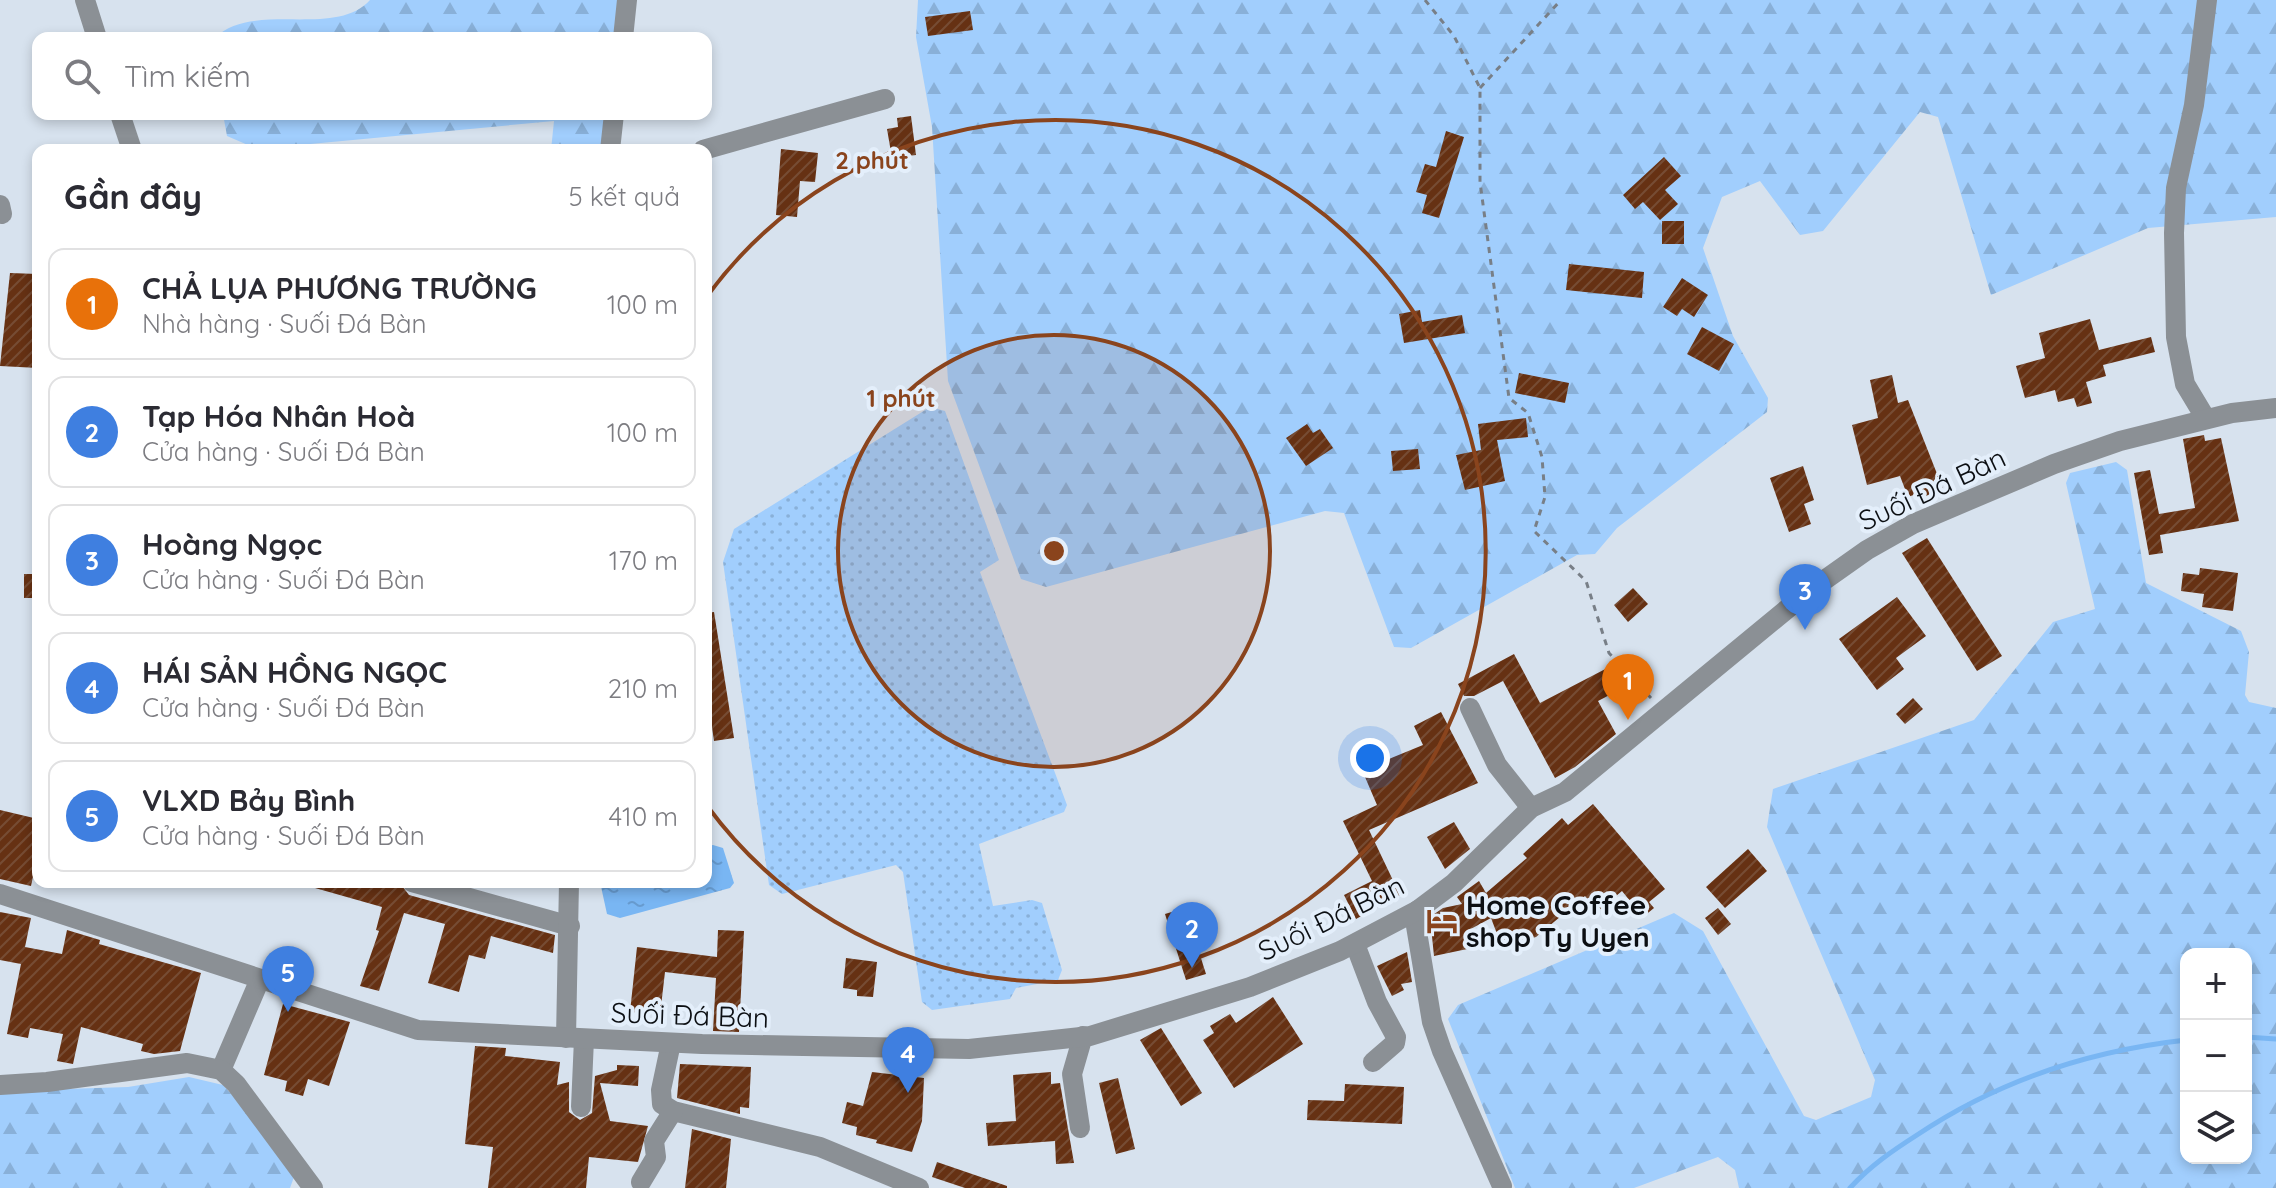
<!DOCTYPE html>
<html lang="vi">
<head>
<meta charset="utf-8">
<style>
	:root { --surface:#fff; --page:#f2f2f3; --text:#2b2b33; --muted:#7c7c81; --line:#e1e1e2; --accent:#8a441d }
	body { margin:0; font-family:Quicksand,sans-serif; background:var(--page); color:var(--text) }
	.controls { position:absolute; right:24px; bottom:24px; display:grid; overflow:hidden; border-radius:16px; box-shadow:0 4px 12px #0003 }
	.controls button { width:72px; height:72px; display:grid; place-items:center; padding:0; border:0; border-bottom:2px solid var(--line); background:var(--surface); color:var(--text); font:40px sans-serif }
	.you { position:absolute; left:1370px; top:758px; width:28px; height:28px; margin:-20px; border:6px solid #fff; border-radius:50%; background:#1a73e8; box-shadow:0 0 0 12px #1a73e833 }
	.badge { display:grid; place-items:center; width:52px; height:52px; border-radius:50%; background:var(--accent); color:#fff; font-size:26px; font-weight:700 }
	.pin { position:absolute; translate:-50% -66px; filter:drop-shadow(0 2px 4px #0008) }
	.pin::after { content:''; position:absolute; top:42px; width:28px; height:24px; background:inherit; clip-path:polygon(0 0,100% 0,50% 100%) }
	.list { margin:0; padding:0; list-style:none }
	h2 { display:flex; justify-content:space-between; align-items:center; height:104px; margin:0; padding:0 32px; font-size:34px }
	h2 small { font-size:26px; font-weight:400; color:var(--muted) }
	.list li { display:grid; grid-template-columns:52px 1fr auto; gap:24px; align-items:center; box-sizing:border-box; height:112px; margin:0 16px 16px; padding:0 16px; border:2px solid var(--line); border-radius:16px }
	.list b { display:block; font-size:30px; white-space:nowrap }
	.list p { margin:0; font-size:26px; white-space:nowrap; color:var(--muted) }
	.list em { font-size:26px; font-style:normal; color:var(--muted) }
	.icon { flex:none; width:44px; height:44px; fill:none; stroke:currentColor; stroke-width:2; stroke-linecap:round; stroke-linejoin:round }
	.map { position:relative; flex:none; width:2276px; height:1188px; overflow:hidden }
	.search { position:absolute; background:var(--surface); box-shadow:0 4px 12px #0003; left:32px; top:32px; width:680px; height:88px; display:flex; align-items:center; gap:20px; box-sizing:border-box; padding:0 28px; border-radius:16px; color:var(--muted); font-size:30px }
	.panel { position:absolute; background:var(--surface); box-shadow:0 4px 12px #0003; left:32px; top:144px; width:680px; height:744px; border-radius:16px }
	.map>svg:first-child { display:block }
</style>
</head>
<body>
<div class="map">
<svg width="2276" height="1188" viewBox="0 0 2276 1188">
	<defs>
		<pattern id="grass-dots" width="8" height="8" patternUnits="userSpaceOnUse" patternTransform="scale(2)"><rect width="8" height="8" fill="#a1cefd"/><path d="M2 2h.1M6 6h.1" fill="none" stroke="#89b0d8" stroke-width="1.8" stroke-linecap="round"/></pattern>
		<pattern id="forest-firs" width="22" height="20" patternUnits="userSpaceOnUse" patternTransform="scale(2)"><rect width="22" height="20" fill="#a1cefd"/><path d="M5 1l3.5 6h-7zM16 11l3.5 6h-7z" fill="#89b0d8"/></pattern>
		<pattern id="water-ripples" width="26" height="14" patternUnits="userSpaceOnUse" patternTransform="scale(2)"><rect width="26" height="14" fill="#79b6f3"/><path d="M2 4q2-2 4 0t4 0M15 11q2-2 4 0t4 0" fill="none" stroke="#679bcf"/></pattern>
		<pattern id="building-hatch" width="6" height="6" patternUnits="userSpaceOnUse" patternTransform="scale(2)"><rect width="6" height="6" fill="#663113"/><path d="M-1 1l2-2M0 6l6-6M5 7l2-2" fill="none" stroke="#764c34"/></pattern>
	</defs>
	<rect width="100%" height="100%" fill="#d7e2ee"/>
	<polygon fill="url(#grass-dots)" points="930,407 945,411 999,560 980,572 1067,805 1064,812 979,844 993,906 1032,900 1042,903 1062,970 1058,980 1016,988 1010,999 932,1010 922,1002 903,872 896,865 782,894 769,885 723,562 734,529"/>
	<g fill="url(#forest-firs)" fill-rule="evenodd">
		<path d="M370,0H621L616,38H215C252,0 335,39 370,0Z"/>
		<polygon points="918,0 2276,0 2276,217 2148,228 1991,295 1938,117 1920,112 1823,231 1800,235 1760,181 1722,197 1703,248 1733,336 1768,398 1767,412 1617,528 1595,554 1577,555 1411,648 1394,647 1344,513 1325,511 1046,587 1021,579 948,381 932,127 916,37"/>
		<polygon points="223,114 607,114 602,150 551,150 554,121 257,149 227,136"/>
		<path d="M2116,462L2127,470L2146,583L2241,631L2249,652L2245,695L2249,702L2276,708V1188H1739L1735,1170L1718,1157L1634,1188H1515L1448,1019L1458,1005L1674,913L1703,931L1804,1116L1816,1120L1871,1097L1875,1080L1767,827L1773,789L1974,720L2053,622L2095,609L2066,483L2070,473ZM2186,954H2246V1158H2186Z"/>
		<polygon points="189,1077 223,1085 249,1113 294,1177 290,1188 0,1188 0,1091 128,1087"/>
	</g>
	<polygon fill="url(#water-ripples)" points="713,845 723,848 734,883 730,888 620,918 607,914 600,882 706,882 706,846"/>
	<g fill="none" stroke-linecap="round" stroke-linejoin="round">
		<g stroke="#79b6f3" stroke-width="5">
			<polyline points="2246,1037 2276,1039"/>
			<path d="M1850,1188C1870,1166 1892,1151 1917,1135C1999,1080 2088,1051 2186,1040"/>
		</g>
	</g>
	<g fill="url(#building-hatch)">
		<polygon points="970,11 973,30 928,36 925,17"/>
		<polygon points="911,116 916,155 892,158 887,129 898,127 897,118"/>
		<polygon points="1446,131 1464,137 1439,218 1422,213 1427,195 1416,192 1425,164 1436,167"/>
		<polygon points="781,149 818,153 815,182 800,181 797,217 776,215"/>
		<polygon points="1664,157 1681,176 1665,190 1678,204 1660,220 1643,202 1635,209 1623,195"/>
		<rect x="1662" y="221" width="22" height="23"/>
		<polygon points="1569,264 1644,272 1642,298 1566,290"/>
		<polygon points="10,273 38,274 38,368 0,366"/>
		<polygon points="1682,278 1708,295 1694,317 1682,309 1677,316 1663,307"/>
		<polygon points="1420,310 1422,322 1462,315 1465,333 1404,343 1399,314"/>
		<polygon points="2090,319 2099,350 2151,337 2155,352 2103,365 2106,376 2086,382 2092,403 2077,407 2074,398 2058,402 2055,390 2025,398 2016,366 2045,358 2039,333"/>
		<polygon points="1702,327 1734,344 1719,371 1687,354"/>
		<polygon points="1519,373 1569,383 1565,403 1515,393"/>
		<polygon points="1892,375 1898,403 1908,400 1943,489 1926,496 1924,491 1908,497 1900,476 1867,485 1852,425 1878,418 1870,380"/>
		<polygon points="1526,418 1528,437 1497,440 1505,481 1465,490 1456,455 1481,450 1478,424"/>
		<polygon points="1307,424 1313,433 1320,429 1333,448 1306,466 1286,438"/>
		<polygon points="2204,435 2205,441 2221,438 2239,521 2160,535 2163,553 2149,555 2134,473 2150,470 2159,514 2195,508 2183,439"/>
		<polygon points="1418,449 1420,469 1393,471 1391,451"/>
		<polygon points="1803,466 1814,500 1804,504 1811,524 1789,532 1770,478"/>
		<polygon points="1927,538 2002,656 1977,671 1902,553"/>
		<polygon points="2200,568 2238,573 2233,611 2202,607 2204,594 2181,591 2183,573 2199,575"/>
		<rect x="24" y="574" width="14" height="24"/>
		<polygon points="1633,588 1648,604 1628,622 1614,605"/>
		<polygon points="1897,597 1926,636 1896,658 1904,669 1877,690 1839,639"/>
		<polygon points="714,612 734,738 714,741 712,727 706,728 706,613"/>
		<polygon points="1514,654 1540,703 1615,664 1627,686 1598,701 1616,734 1575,767 1555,778 1503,681 1474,696 1464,696 1458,684"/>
		<polygon points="1913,698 1923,709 1905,724 1896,714"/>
		<polygon points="1441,712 1478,783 1369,830 1400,895 1356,919 1344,895 1372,881 1343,821 1377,805 1362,770 1423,745 1414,726"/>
		<polygon points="1593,804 1665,889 1649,902 1654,908 1643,917 1622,891 1598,911 1585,896 1536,937 1502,947 1491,918 1467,931 1472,948 1434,956 1430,917 1443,908 1462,904 1457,897 1479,881 1486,893 1527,858 1523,854 1562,818 1568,825"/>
		<polygon points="0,810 38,819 38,853 31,886 0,879"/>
		<polygon points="1454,822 1470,849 1445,869 1427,837"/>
		<polygon points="1748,849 1767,871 1725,908 1706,887"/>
		<polygon points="308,882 399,882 409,895 555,935 553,953 491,936 485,959 469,955 459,992 428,983 445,924 404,913 379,991 360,986 379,931 376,930 382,907 308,886"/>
		<polygon points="1185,908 1206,974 1186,980 1165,914"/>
		<polygon points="1718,908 1731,924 1718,935 1705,918"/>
		<polygon points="0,912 31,918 25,947 62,954 67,930 100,940 99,944 201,973 180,1051 154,1054 141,1051 143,1044 81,1027 73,1064 57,1061 63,1034 30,1028 28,1038 7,1034 21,964 0,960"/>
		<polygon points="718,930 744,931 739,1032 713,1031 716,978 665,972 660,1015 630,1012 637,947 717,957"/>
		<polygon points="1407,952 1412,982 1401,984 1404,990 1392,996 1377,966"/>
		<polygon points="846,958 877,962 873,997 857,996 857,990 843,988"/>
		<polygon points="1273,997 1303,1044 1234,1088 1203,1040 1214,1033 1210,1026 1230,1014 1236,1023"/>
		<polygon points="283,1004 350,1022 329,1086 308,1079 303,1096 285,1091 287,1081 264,1075"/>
		<polygon points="1161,1028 1202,1093 1181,1106 1140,1040"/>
		<polygon points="475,1046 506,1048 505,1056 560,1062 557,1085 569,1082 569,1112 580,1120 592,1113 595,1076 617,1070 617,1065 639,1066 638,1086 600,1083 610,1121 648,1126 638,1162 589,1157 586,1188 488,1188 493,1147 465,1144"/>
		<polygon points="680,1064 751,1067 749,1108 740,1107 740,1114 677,1098"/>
		<polygon points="872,1072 924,1078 922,1121 912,1152 876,1143 877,1140 856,1135 857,1127 842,1123 847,1102 863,1106"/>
		<polygon points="1051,1072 1051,1084 1060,1083 1074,1163 1056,1164 1055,1141 988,1146 986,1123 1016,1121 1013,1075"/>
		<polygon points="1118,1078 1135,1149 1116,1154 1099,1083"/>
		<polygon points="1345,1084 1404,1087 1402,1124 1307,1120 1308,1100 1344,1101"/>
		<polygon points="692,1129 731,1139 726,1188 685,1188"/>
		<polygon points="937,1162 1007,1186 1007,1188 965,1188 932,1177"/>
	</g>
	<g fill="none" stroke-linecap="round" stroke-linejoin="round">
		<g stroke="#787f87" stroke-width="3" stroke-dasharray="6 6" stroke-linecap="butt">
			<polyline points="1425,0 1454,36 1480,88 1480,182 1509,398 1528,413 1542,457 1545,497 1534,531 1586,581 1609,653 1651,698"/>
			<polyline points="1480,88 1561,0"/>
		</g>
		<g stroke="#8b9095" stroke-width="20">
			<polyline points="85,0 97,38"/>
			<polyline points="623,38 627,0"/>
			<polyline points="120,114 132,150"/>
			<polyline points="610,150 614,114"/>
			<polyline points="703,150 885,99"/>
			<polyline points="0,205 2,214"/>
			<polyline points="2206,419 2185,384 2176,337 2174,233 2176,188 2194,105 2207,0"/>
			<polyline points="1470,708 1497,765 1531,808"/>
			<polyline points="412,882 570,926"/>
			<polyline points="1418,910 1416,926 1432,1022 1442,1051 1502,1186"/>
			<polyline points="1355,944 1377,1002 1396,1037 1395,1043 1373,1062"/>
			<polyline points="566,1038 569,882"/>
			<polyline points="671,1043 661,1090 662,1104 673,1111 820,1147 919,1188"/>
			<polyline points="221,1070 260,979"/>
			<polyline points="0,1085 47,1082 187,1063 221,1070 236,1084 313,1188"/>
			<polyline points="581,1107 584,1039"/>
			<polyline points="1080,1128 1072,1074 1083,1036"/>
			<polyline points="641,1182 656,1157 654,1141 673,1111"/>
		</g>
		<polyline stroke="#8b9095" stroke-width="20" points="0,894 418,1030 702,1044 969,1049 1090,1036 1250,987 1340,951 1418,910 1454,883 1531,808 1565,792 1809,591 1867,550 1913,524 2054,464 2120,441 2232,413 2276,408"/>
	</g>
	<circle cx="1054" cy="551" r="216" fill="#8a441d" fill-opacity=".12"/>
	<g fill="none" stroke="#8a441d" stroke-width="4">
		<circle cx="1054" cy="551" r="216"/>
		<path d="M708 295A431 431 0 1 1 708 807"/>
	</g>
	<defs>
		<symbol id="hotel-bare" viewBox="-9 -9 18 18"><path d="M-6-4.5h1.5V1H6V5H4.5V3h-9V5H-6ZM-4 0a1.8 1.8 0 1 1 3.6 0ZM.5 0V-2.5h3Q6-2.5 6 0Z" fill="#8a441d" stroke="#e4effb" stroke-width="2.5" paint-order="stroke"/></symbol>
	</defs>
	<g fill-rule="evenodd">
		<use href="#hotel-bare" x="1420" y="899" width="44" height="44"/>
	</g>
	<g text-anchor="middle" stroke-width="8" stroke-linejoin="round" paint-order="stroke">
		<g font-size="28" fill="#0c0f13" stroke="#e4effb">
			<text transform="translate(1932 489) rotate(-25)" y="10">Suối Đá Bàn</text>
			<text transform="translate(1331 918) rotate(-26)" y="10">Suối Đá Bàn</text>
			<text transform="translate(690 1015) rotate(2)" y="10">Suối Đá Bàn</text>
		</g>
		<g font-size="28" font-weight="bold" fill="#0c0f13" stroke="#e4effb" text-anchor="start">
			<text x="1466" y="915">Home Coffee<tspan x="1466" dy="32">shop Ty Uyen</tspan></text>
		</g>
	</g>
	<circle cx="1054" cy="551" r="12" fill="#8a441d" stroke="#e4effb" stroke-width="4"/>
	<g font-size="24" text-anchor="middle" font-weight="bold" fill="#8a441d" stroke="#e4effb" stroke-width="8" stroke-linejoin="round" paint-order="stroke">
		<text x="872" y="169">2 phút</text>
		<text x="901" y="407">1 phút</text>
	</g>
</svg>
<div class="controls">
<button>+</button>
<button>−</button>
<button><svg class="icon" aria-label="layers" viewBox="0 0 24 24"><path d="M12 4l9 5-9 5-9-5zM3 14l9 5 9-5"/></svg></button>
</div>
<div class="you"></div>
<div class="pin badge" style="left:1628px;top:720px;background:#e8710a">1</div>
<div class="pin badge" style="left:1192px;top:968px;background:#3f7fe0">2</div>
<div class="pin badge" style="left:1805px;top:630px;background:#3f7fe0">3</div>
<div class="pin badge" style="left:908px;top:1093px;background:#3f7fe0">4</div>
<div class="pin badge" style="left:288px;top:1012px;background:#3f7fe0">5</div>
<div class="search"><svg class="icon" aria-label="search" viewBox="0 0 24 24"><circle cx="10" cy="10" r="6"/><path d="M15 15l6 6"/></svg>Tìm kiếm</div>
<section class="panel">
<h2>Gần đây<small>5 kết quả</small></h2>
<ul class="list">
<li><span class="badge" style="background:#e8710a">1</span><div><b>CHẢ LỤA PHƯƠNG TRƯỜNG</b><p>Nhà hàng · Suối Đá Bàn</p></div><em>100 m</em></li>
<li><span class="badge" style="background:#3f7fe0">2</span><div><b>Tạp Hóa Nhân Hoà</b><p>Cửa hàng · Suối Đá Bàn</p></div><em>100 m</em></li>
<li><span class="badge" style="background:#3f7fe0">3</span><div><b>Hoàng Ngọc</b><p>Cửa hàng · Suối Đá Bàn</p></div><em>170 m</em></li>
<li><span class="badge" style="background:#3f7fe0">4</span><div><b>HÁI SẢN HỒNG NGỌC</b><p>Cửa hàng · Suối Đá Bàn</p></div><em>210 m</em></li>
<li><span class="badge" style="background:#3f7fe0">5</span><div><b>VLXD Bảy Bình</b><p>Cửa hàng · Suối Đá Bàn</p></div><em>410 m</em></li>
</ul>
</section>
</div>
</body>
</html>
